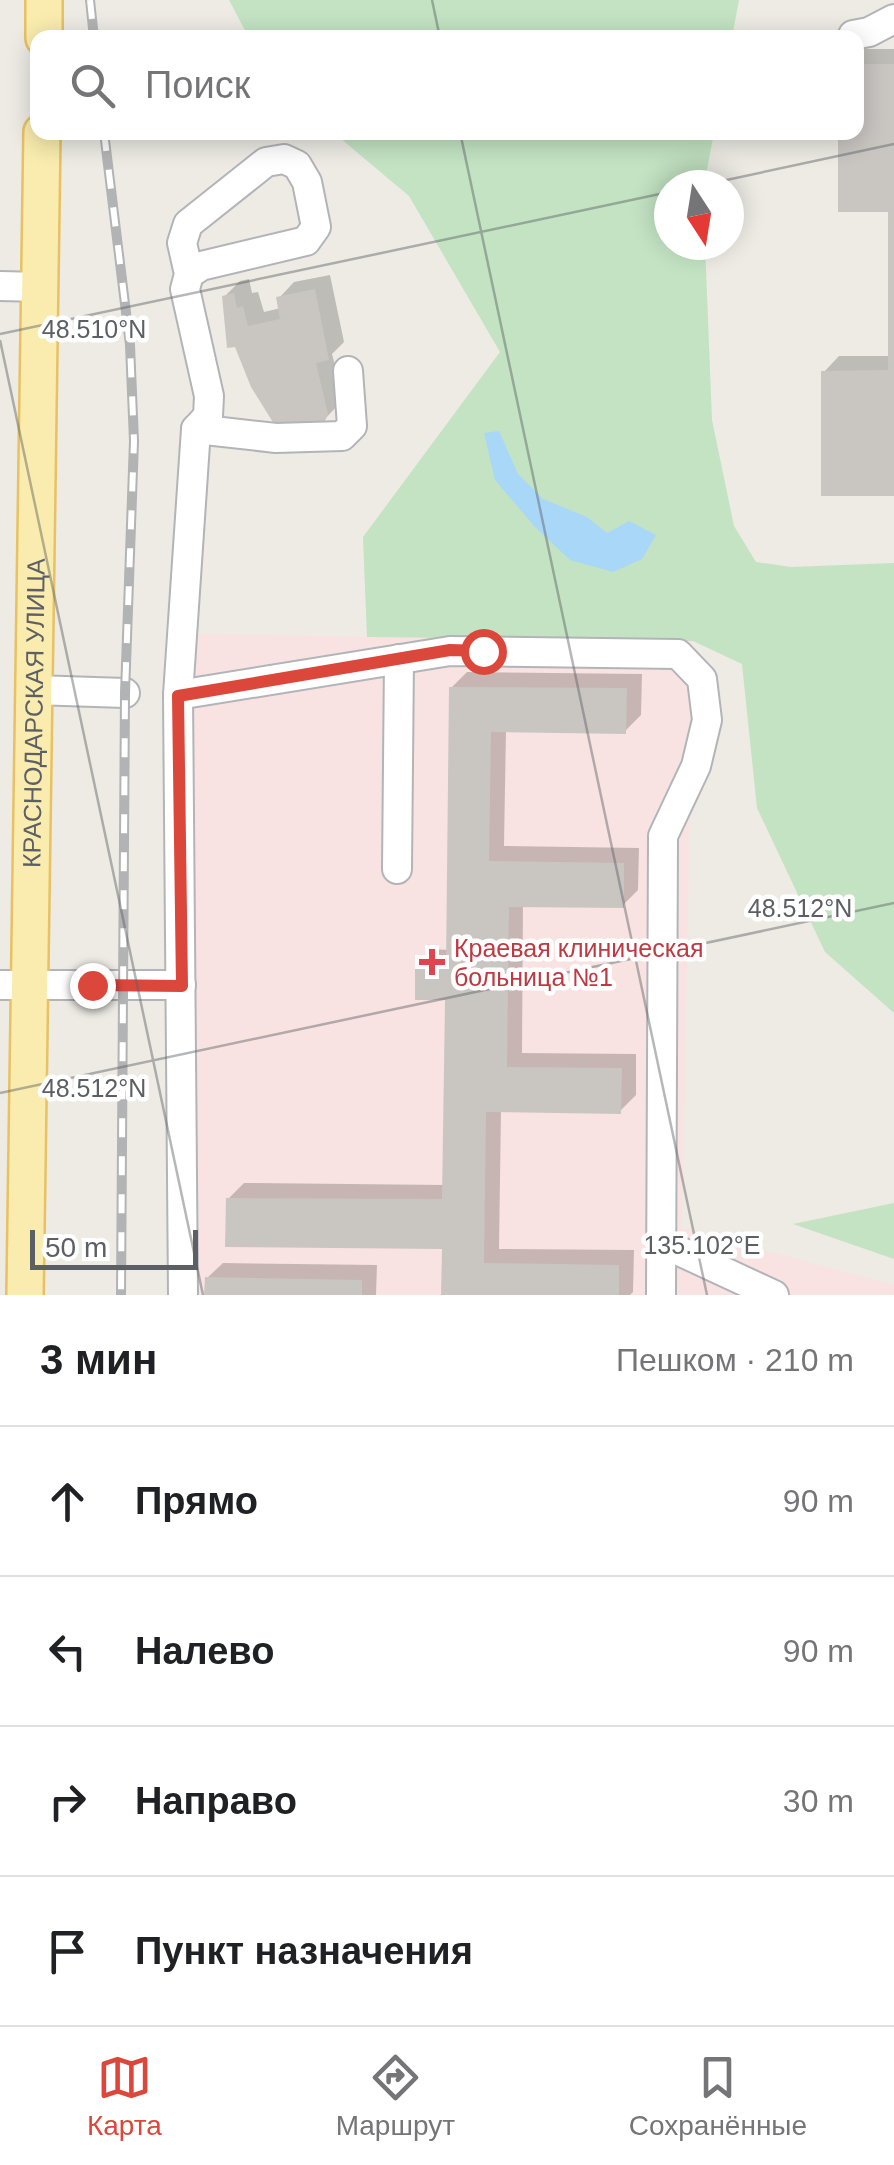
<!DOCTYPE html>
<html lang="ru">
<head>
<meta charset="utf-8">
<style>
	:root { --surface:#fff; --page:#f2f2f2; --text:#202124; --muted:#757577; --line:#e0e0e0; --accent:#dc473c }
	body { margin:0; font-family:Helvetica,sans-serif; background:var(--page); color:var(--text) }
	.compass { position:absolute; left:654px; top:170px; width:90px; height:90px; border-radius:50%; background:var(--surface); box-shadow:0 5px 25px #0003; rotate:168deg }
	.scale { position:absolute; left:30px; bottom:25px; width:168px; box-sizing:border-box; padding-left:10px; border:5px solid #5c6064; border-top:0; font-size:28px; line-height:35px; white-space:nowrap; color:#5c6064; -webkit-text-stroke:8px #fff; paint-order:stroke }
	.stop { position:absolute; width:30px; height:30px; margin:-22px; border:8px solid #dc473c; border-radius:50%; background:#fff }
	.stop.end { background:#dc473c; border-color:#fff; box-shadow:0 2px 10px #0008 }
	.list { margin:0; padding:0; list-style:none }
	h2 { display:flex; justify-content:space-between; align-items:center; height:130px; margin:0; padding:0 40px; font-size:42px }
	h2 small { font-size:32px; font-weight:400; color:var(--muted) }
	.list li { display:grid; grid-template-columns:65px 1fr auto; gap:30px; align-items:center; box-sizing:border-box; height:150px; padding:0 40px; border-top:2px solid var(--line) }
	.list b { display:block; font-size:38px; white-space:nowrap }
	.list em { font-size:32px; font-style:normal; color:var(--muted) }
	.icon { flex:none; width:55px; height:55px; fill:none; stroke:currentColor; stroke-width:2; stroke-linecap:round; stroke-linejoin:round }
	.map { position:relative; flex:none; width:894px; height:1295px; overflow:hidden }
	.search { position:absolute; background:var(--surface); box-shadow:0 5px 25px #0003; left:30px; right:30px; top:30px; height:110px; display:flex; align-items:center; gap:25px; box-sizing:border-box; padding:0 35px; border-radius:20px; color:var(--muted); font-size:38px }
	.sheet { height:730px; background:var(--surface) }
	nav { display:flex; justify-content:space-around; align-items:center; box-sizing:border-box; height:140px; border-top:2px solid var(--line); background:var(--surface); font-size:28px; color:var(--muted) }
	nav a { display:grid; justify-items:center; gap:5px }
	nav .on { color:var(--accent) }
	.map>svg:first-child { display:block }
</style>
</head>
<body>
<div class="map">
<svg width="894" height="1295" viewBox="0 0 894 1295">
	<rect width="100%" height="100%" fill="#edebe4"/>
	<polygon fill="#f9e3e2" points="179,634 693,641 682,1228 894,1285 894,1295 173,1295"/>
	<g fill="#c3e3c3">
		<polygon points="229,0 739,0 732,37 249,38"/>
		<polygon points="334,133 714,133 704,185 669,185 669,245 705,245 712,420 734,526 756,562 791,567 894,563 894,1013 825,952 757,808 742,664 693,641 367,637 363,537 500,352 409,196"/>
		<polygon points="894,1203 894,1259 793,1224"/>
	</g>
	<polygon fill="#a9d7f8" points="499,431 518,474 543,499 587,517 607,533 629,521 656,535 642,559 613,572 570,560 535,527 495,480 484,433"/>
	<g fill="#0003">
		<polygon points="856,49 894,49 894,494 824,372 839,356 891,356 891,210 856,132"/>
		<polygon points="330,275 344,342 332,354 343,396 339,404 323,421 224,297 240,281 249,279 252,293 258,292 264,312 281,308 279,298 294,282"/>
		<polygon points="467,672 642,674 641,715 625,731 506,730 504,846 639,848 638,890 623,905 523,904 522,1053 636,1054 636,1095 620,1111 501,1110 499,1249 634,1250 633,1292 630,1295 444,1295 444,1246 228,1199 244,1183 445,1185 448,998 418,965 434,949 448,950 451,688"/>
		<polygon points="223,1263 377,1265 376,1295 207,1295 207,1278"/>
	</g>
	<g fill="#c9c6c2">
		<polygon points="856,64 894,64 894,496 821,496 821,371 888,370 888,212 838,212 838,132 856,132"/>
		<polygon points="315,289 329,360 316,363 328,414 324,423 316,430 279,432 251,387 235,347 227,348 222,296 234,293 237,308 243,306 248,326 280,319 276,297"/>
		<polygon points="449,687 627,688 626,734 491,732 489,861 624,863 624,908 509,907 507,1067 622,1068 621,1114 486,1112 484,1263 619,1265 619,1295 441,1295 442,1249 225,1247 226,1198 442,1199 445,1000 415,1000 415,964 446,965"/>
		<polygon points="205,1277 362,1280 362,1295 204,1295"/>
	</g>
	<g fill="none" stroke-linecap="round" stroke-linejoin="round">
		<defs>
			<g id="minor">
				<polyline points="853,35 869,32 894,19"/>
				<polyline points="0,286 40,287"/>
				<polyline points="196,429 276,438 342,436 352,426 348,371"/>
				<polyline points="34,690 125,693"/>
				<polyline points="178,695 450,651 678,654 702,679 707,720 696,766 663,836 661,1295"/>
				<polyline points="397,869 399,659"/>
				<polyline points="0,985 181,985"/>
				<polyline points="662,1243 774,1295"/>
				<polyline points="183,1295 178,695 196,429 208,416 209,396 185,289 189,274 201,266 306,241 316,227 307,182 297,165 284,159 266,162 188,224 182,243 189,274"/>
			</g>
			<g id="major">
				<polyline points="44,38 44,0"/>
				<path id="s1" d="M25,1295L42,132"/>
			</g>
		</defs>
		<use href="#minor" stroke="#b2b4b8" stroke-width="32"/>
		<use href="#major" stroke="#e7c164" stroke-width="40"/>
		<use href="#minor" stroke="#fff" stroke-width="28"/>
		<use href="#major" stroke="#f9ecae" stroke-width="35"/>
		<defs>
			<g id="rail">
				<polyline points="90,0 94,38"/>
				<polyline points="104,132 130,345 134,441 125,693 121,1295"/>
			</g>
		</defs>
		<use href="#rail" stroke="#b2b3b4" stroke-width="10"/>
		<use href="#rail" stroke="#fff" stroke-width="6" stroke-dasharray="19" stroke-linecap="butt"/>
	</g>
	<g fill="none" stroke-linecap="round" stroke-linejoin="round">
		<polyline stroke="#dc473c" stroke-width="12" points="92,985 182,986 178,696 450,650 483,651"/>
	</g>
	<path fill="none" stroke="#5c6064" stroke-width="2.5" stroke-opacity="0.45" d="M432,0L440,38M460,132L707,1295M703,185L894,144M0,334L669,192M0,340L203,1295M0,1093L894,903"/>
	<path fill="#e0444e" stroke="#fff" stroke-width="4" d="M427 947h10v10h10v10h-10v10h-10v-10h-10v-10h10z"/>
	<g text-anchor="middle" stroke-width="9" stroke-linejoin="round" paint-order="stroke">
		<g font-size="25" fill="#5c6064" stroke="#fff">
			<text dy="9" stroke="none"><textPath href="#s1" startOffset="582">КРАСНОДАРСКАЯ УЛИЦА</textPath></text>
		</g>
		<g font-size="25" fill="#be3a42" stroke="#fff" text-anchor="start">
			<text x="454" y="957">Краевая клиническая<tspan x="454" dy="29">больница №1</tspan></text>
		</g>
	</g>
	<g font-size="25" text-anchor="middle" fill="#5c6064" stroke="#fff" stroke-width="9" stroke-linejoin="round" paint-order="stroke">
		<text x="94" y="338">48.510°N</text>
		<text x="800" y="917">48.512°N</text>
		<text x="94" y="1097">48.512°N</text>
		<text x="702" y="1254">135.102°E</text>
	</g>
</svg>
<svg class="compass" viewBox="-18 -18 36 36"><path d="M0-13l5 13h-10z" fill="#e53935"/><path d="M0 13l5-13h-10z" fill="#757577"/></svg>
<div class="scale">50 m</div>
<div class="stop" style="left:483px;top:651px"></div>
<div class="stop end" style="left:92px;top:985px"></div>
<div class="search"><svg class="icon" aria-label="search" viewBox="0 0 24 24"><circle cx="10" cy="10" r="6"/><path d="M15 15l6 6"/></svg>Поиск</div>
</div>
<section class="sheet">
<h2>3 мин<small>Пешком · 210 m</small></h2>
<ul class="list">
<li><svg class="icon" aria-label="ahead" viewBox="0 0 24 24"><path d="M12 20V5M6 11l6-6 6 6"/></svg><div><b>Прямо</b></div><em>90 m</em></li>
<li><svg class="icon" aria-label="left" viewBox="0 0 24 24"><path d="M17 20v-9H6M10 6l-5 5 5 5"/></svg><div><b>Налево</b></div><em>90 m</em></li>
<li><svg class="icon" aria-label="right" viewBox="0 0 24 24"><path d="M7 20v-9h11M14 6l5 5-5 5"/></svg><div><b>Направо</b></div><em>30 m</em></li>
<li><svg class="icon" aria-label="arrive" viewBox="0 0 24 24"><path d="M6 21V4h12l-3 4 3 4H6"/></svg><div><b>Пункт назначения</b></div></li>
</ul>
</section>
<nav>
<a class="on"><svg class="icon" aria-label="map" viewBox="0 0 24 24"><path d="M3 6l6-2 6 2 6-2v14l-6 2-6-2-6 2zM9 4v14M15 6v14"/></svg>Карта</a>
<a><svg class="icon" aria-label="directions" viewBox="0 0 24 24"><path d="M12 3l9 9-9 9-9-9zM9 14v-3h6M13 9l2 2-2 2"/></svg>Маршрут</a>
<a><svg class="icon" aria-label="saved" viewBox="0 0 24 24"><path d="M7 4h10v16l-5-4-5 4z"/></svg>Сохранённые</a>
</nav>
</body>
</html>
